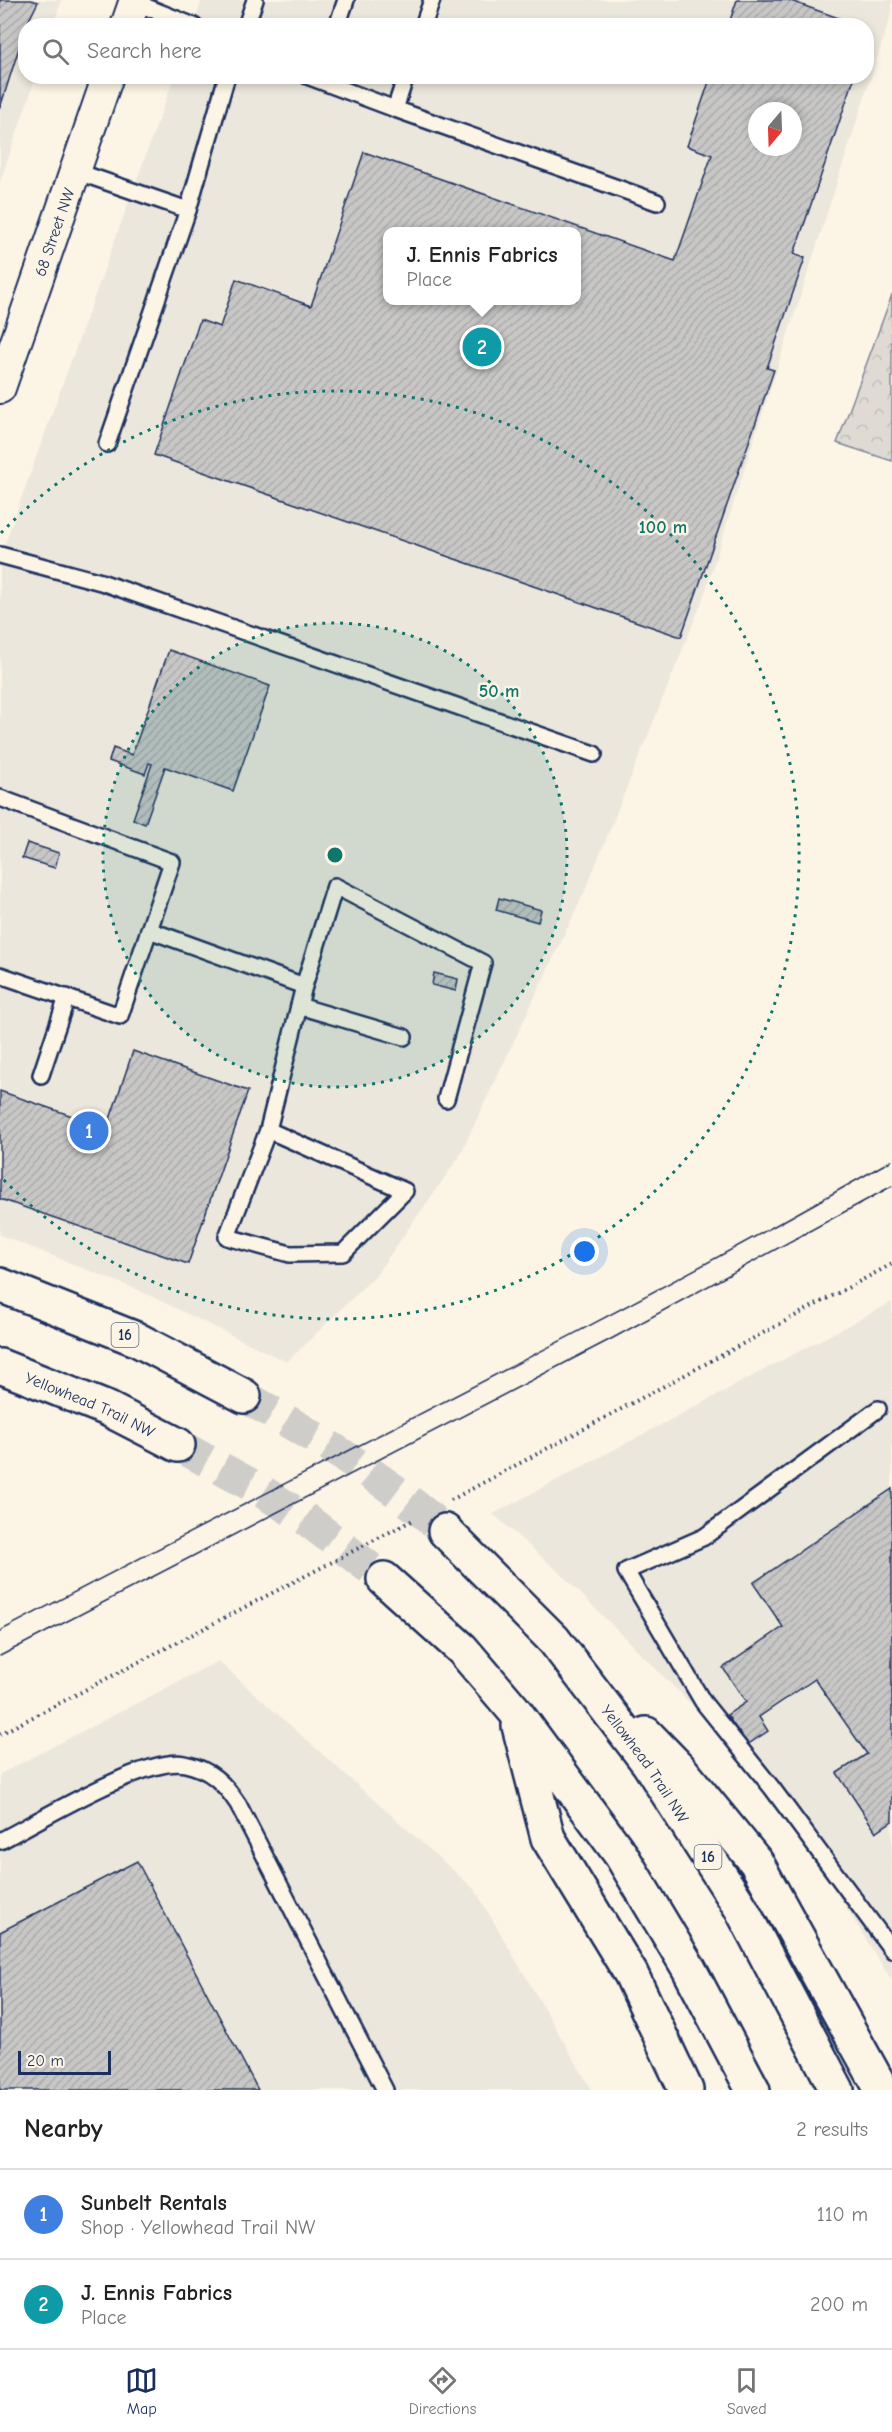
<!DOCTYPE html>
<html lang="en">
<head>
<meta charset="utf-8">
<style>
	:root { --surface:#fff; --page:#f2f2f2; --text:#222; --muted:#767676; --line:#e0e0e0; --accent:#1b2f5e }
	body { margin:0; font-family:"Comic Neue",sans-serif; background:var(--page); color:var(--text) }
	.compass { position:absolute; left:748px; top:102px; width:54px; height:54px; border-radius:50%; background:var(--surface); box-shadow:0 3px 9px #0003; rotate:199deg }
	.scale { position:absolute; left:18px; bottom:15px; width:93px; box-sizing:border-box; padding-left:6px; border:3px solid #1b2f5e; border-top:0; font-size:16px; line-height:21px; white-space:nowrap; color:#1b2f5e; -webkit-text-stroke:4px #fcf5e5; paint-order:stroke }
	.you { position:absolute; left:585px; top:1252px; width:21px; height:21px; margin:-15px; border:4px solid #fff; border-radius:50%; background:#1a73e8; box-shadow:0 0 0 9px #1a73e833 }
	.badge { display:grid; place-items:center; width:39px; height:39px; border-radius:50%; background:var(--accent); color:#fff; font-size:20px; font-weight:700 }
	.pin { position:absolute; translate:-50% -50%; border:3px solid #fff; box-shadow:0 2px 6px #0006 }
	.popup { position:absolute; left:383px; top:227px; width:198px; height:78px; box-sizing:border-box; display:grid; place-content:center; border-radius:12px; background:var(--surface); filter:drop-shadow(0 2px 4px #0005); font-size:20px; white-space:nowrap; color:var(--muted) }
	.popup b { font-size:22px; color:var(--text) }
	.popup::after { content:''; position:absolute; left:50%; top:100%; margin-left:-12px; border:12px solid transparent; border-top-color:var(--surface) }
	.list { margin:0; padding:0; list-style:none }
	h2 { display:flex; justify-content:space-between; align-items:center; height:78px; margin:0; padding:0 24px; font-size:26px }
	h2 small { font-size:20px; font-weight:400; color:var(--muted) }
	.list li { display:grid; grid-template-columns:39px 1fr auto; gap:18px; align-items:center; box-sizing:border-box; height:90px; padding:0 24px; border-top:2px solid var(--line) }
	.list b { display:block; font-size:22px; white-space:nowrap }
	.list p { margin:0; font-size:20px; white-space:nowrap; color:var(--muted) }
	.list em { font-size:20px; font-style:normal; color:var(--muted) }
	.icon { flex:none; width:33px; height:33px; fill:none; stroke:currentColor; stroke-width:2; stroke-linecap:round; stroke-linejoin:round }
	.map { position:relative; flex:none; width:892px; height:2090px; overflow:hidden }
	.search { position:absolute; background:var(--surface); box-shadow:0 3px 9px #0003; left:18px; right:18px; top:18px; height:66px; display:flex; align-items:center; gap:15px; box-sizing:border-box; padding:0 21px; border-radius:24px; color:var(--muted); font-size:22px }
	.sheet { height:258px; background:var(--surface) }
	nav { display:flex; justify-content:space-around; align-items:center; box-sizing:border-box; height:84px; border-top:2px solid var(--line); background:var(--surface); font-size:16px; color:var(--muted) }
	nav a { display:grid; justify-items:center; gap:3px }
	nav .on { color:var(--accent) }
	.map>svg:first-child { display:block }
</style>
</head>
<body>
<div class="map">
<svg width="892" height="2090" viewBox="0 0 892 2090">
	<defs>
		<pattern id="park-crowns" width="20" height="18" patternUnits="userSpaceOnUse" patternTransform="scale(1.5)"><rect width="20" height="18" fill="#dfdbd4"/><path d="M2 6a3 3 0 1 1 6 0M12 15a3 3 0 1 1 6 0" fill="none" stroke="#bfbcb8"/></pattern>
		<pattern id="building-hatch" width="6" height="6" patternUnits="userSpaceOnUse" patternTransform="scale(1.5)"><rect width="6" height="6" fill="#c8c7c6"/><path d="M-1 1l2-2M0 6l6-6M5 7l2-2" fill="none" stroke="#ababac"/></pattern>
	</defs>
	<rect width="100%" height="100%" fill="#fcf5e5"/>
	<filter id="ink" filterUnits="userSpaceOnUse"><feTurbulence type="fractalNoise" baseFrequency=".0167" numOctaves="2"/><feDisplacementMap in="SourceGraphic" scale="12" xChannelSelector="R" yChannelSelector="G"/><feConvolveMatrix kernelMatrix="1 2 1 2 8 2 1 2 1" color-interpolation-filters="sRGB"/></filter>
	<g filter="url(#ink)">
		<g fill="#ece7dc" fill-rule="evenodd">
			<polygon points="0,0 62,0 53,25 26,26 26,76 36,77 0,182"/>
			<path d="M202,0H892V12L701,604L585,891L459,1157L376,1275L287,1362L138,1290L0,1235V557L174,77L866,76V26L193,25ZM757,111H793V147H757ZM388,232H576V300H388Z"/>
			<polygon points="892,1302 892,1981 764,1777 560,1573 493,1514"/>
			<polygon points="218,1661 475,1890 592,2090 0,2090 0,1774"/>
		</g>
		<polygon fill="url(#park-crowns)" stroke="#7d8599" stroke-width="1.5" points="892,295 892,461 837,443"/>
		<g fill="url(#building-hatch)" stroke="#1b2f5e" stroke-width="1.5" fill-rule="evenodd">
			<polygon points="0,0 31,0 38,2 26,26 0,108"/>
			<polygon points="737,0 788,0 861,26 728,26"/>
			<path d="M711,76H855L794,254L805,258L767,368L774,370L681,637L154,455L200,320L220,327L236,279L311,306L364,152L675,261L712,155L687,146ZM757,111H793V147H757ZM388,232H576V300H388Z"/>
			<polygon points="169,650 270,686 233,791 165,767 145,824 133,819 152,764 149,763 145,774 109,761 113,748 132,755"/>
			<polygon points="27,843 59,853 55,868 22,858"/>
			<polygon points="499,898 541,910 538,922 496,910"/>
			<polygon points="434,973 458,979 456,991 432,985"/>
			<polygon points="133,1051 248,1091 188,1264 0,1199 0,1091 107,1128"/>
			<polygon points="892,1489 892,1821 876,1832 837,1773 867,1754 815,1679 759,1717 768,1731 747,1745 727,1715 746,1702 723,1668 783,1627 753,1583"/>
			<polygon points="137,1861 258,2090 0,2090 0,1932"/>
		</g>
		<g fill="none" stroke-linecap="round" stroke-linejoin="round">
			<g stroke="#cfcdca" stroke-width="33" stroke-dasharray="33 16" stroke-linecap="butt">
				<path d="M244,1396C315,1437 384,1477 445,1531"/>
				<polyline points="178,1445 257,1488 307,1520 384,1579"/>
			</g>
			<defs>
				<g id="lane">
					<polyline points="134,2 194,26"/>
					<polyline points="246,26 255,0"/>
					<polyline points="337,26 346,0"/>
					<polyline points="423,26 432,0"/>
					<polyline points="307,76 395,109"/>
					<polyline points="406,76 395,109 657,202"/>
					<polyline points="75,171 188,210 227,76"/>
					<polyline points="107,444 188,210"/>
					<polyline points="0,555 101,582 594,754"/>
					<polyline points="0,798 172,862 120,1016 0,975"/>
					<polyline points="149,930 304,986 268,1130 227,1237 290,1254 343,1253 405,1191 268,1130"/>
					<polyline points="304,986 335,886 483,963 446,1099"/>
					<polyline points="299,1006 404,1037"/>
					<polyline points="41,1075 67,997"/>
					<polyline points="878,1409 704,1537 626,1571 703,1702 772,1788 892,1950"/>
					<path d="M0,1841C39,1821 145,1756 185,1764C210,1769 224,1783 238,1804L385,2090"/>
				</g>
				<g id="street">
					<polyline points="126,26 135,0"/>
					<path id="s1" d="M0,388L108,76"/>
				</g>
				<g id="highway">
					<polyline points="0,1285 136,1339 244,1396"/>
					<path id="s2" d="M0,1366L108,1409L178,1445"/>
					<path id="s3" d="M445,1531L554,1640L649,1764L741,1908L837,2090"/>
					<polyline points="384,1579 462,1649 514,1710 621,1855 688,1967 753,2090"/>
					<polyline points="519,1726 548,1838 631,1974 686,2090"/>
					<polyline points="646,1734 679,1768 756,1862 882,2090"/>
				</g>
			</defs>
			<use href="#lane" stroke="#1b2f5e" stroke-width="20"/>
			<use href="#street" stroke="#1b2f5e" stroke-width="34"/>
			<use href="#highway" stroke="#1b2f5e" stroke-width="38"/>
			<g stroke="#1b2f5e" stroke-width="4" stroke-dasharray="1.5 4.5" stroke-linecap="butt">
				<polyline points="451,1500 892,1264"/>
				<polyline points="0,1734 415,1519"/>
			</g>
			<use href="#lane" stroke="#fcf5e5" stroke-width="15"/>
			<use href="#street" stroke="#fcf5e5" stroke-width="30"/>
			<use href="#highway" stroke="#fcf5e5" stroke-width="33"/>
			<g stroke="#1b2f5e" stroke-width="1.5">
				<path d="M0,1631C297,1475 600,1327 892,1160"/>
				<polyline points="0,1656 613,1338 892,1186"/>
			</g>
		</g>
	</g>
	<circle cx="335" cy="855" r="232" fill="#0f766e" fill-opacity=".12"/>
	<g fill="none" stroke="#0f766e" stroke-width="3" stroke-dasharray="3 6">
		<circle cx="335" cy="855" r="232"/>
		<path d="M1 533A464 464 0 1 1 1 1177"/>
	</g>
	<g text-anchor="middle" stroke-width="5" stroke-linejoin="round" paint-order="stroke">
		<g fill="#fcf5e5" stroke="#5e6a86" stroke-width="1.5">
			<rect x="111.5" y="1323" width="27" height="24" rx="4.5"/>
			<rect x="694.5" y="1845" width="27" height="24" rx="4.5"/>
		</g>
		<g font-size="15" font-weight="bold" fill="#1b2f5e">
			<text x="125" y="1340">16</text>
			<text x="708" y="1862">16</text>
		</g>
		<g font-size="16" fill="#1b2f5e" stroke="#fcf5e5">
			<text dy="6" stroke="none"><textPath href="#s1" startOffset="165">68 Street NW</textPath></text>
			<text dy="6" stroke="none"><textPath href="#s2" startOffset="98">Yellowhead Trail NW</textPath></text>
			<text dy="6" stroke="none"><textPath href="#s3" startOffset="308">Yellowhead Trail NW</textPath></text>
		</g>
	</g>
	<circle cx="335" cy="855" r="9" fill="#0f766e" stroke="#fcf5e5" stroke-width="3"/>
	<g font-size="18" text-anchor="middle" font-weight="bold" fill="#0f766e" stroke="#fcf5e5" stroke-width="5" stroke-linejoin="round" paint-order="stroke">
		<text x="663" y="533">100 m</text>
		<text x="499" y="697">50 m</text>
	</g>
</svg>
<svg class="compass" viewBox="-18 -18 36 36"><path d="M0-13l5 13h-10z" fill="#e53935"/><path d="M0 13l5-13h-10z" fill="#767676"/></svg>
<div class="scale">20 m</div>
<div class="you"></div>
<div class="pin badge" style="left:89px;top:1131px;background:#3f7fe0">1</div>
<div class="pin badge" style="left:482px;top:347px;background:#0f9aa8">2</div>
<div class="popup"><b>J. Ennis Fabrics</b>Place</div>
<div class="search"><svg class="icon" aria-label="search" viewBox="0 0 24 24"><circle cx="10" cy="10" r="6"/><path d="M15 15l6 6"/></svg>Search here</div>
</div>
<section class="sheet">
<h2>Nearby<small>2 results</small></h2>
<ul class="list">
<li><span class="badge" style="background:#3f7fe0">1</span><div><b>Sunbelt Rentals</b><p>Shop · Yellowhead Trail NW</p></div><em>110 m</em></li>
<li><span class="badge" style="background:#0f9aa8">2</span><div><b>J. Ennis Fabrics</b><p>Place</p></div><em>200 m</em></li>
</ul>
</section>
<nav>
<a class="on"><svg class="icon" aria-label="map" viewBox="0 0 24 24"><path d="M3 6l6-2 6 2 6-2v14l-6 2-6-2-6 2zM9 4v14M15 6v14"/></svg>Map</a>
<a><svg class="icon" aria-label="directions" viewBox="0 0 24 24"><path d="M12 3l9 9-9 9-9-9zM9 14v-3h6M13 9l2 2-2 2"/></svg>Directions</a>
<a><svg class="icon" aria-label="saved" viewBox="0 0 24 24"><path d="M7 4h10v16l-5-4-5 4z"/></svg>Saved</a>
</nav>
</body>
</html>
